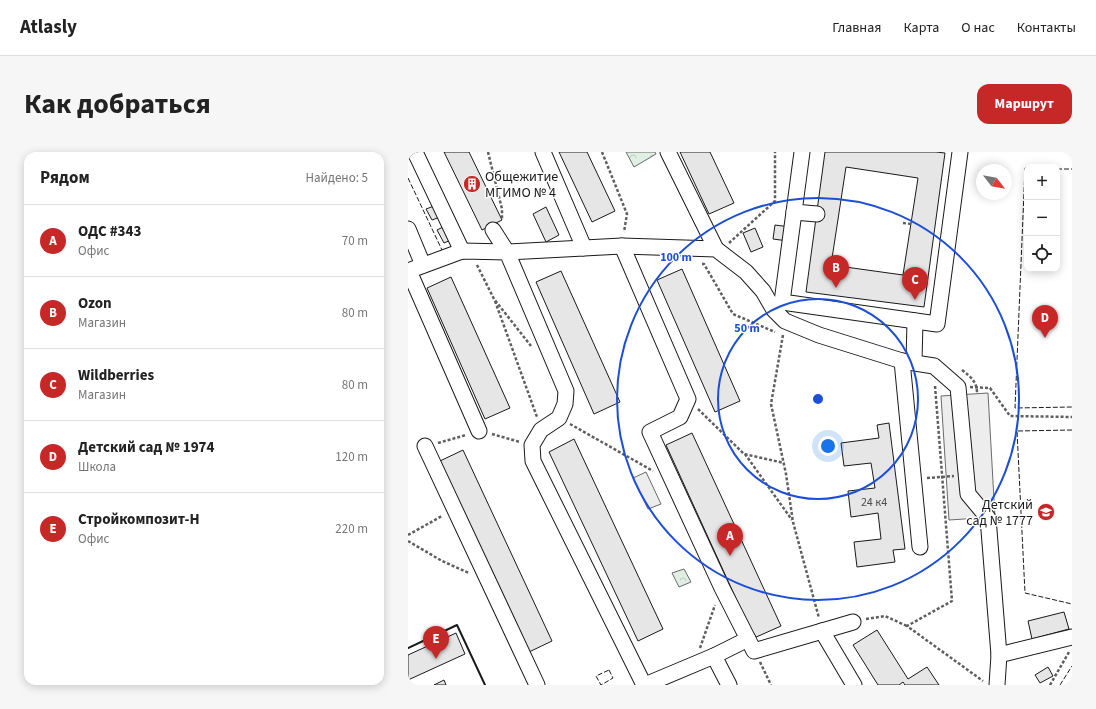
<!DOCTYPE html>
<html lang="ru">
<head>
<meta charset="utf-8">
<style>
	:root { --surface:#fff; --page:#f6f6f6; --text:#222; --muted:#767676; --line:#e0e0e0; --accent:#c62828 }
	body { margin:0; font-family:"Source Sans 3",sans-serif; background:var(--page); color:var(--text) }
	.controls { position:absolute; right:12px; top:12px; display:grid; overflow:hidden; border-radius:8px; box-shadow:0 2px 10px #0003 }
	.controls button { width:36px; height:36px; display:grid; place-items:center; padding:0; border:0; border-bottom:1px solid var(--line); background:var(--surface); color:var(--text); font:20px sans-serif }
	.compass { position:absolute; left:568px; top:12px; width:36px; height:36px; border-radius:50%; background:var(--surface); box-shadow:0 2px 10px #0003; rotate:121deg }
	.you { position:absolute; left:420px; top:294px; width:14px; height:14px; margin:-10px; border:3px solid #fff; border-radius:50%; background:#1a73e8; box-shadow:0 0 0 6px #1a73e833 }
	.badge { display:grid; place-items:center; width:26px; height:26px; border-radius:50%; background:var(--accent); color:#fff; font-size:13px; font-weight:700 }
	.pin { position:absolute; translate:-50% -33px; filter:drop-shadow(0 1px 2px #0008) }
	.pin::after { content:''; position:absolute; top:21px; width:14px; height:12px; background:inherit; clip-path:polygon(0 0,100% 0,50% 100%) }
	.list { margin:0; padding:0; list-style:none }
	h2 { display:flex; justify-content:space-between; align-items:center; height:52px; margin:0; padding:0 16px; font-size:17px }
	h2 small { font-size:13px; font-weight:400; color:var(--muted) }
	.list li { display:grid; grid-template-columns:26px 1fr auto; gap:12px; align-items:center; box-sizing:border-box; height:72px; padding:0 16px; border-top:1px solid var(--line) }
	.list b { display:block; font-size:15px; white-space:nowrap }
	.list p { margin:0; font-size:13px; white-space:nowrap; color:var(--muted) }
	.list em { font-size:13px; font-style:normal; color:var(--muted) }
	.icon { flex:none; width:22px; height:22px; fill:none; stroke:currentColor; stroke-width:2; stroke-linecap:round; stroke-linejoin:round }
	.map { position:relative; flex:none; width:664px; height:533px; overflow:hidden; border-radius:12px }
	header { display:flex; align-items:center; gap:24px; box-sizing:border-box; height:56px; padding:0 20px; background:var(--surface); border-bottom:1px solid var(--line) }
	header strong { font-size:19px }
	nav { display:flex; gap:22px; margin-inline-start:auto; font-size:14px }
	.intro { display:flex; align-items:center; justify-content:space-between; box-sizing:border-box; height:96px; padding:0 24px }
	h1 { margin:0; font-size:28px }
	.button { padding:10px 18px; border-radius:12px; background:var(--accent); color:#fff; font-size:14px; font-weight:700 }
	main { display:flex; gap:24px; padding:0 24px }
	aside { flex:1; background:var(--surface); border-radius:12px; box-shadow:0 2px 10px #0003 }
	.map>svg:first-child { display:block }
</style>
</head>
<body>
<header>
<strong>Atlasly</strong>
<nav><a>Главная</a><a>Карта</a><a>О нас</a><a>Контакты</a></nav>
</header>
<div class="intro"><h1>Как добраться</h1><a class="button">Маршрут</a></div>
<main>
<aside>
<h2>Рядом<small>Найдено: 5</small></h2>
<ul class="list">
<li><span class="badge">A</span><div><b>ОДС #343</b><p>Офис</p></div><em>70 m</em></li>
<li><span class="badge">B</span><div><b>Ozon</b><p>Магазин</p></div><em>80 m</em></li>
<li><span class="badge">C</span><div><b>Wildberries</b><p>Магазин</p></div><em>80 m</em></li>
<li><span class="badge">D</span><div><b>Детский сад № 1974</b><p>Школа</p></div><em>120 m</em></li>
<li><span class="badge">E</span><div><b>Стройкомпозит-Н</b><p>Офис</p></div><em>220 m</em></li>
</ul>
</aside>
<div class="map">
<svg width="664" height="533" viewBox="0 0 664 533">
	<defs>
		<pattern id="park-crowns" width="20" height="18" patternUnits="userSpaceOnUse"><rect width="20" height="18" fill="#e0efe3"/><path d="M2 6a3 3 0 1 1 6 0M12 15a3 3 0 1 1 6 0" fill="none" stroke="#c0ccc2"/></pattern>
	</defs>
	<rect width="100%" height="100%" fill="#fff"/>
	<g fill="url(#park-crowns)" stroke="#6a6a6a">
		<polygon points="218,0 247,0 248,2 226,15"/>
		<polygon points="276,417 283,430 271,435 264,421"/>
	</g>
	<g fill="#ededed" stroke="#6a6a6a">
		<polygon points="580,241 587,365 541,368 533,244"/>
		<polygon points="238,320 253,352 240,357 225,326"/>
	</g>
	<g fill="#e6e6e6" stroke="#1a1a1a" fill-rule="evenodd">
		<polygon points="36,0 61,0 94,68 74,78"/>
		<polygon points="151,0 179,0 207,59 184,70"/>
		<polygon points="272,0 302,0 326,51 301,62"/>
		<path d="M417,0H528L537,1L516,155L398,140ZM438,15L510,26L495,123L423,113Z"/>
		<polygon points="26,54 32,65 24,68 18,57"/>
		<polygon points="138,55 151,83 138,90 125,62"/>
		<polygon points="367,73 382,75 380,89 365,87"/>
		<polygon points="37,74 43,88 36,91 29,78"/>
		<polygon points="347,76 355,95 343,100 335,81"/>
		<polygon points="274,117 332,249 307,260 249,128"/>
		<polygon points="153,119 212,250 186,262 128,130"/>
		<polygon points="43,125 102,256 77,267 19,136"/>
		<polygon points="481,271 497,397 485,398 487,410 449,415 446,390 473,387 470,361 443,365 440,339 467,336 463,311 436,314 433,291 471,286 469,273"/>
		<polygon points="284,281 373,474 346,486 258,293"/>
		<polygon points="166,287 255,477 230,489 141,300"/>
		<polygon points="55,298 144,489 121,500 32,309"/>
		<polygon points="656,460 661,477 624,487 620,469"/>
		<polygon points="469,478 500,527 519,515 531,533 497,533 495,530 491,533 470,533 445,493"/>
		<polygon points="48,481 57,502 0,528 0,503"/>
		<polygon points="640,515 645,524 632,531 627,523"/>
		<polygon points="36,528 38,533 26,533"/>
	</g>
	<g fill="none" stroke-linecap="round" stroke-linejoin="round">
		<defs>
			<g id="minor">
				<polyline points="7,0 54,99"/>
				<polyline points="135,0 174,91 175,96"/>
				<polyline points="260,0 308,97"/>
				<polyline points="394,0 374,150 529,172 552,0"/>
				<polyline points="386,60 409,62"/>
				<polyline points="0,77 15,113"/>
				<polyline points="85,78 99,100 214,94 308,97 338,120 355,139 366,158 377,169 411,183 494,209 526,214 550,235 560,342 580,366 591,503"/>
				<polyline points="214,94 280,247 272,265 242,280 314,436 346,499 445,470"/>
				<polyline points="0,119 54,99 99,100 158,239 157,252 151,266 133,278 124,293 125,309 236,533"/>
				<polyline points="1,119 71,279"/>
				<polyline points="494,209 512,395"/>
				<polyline points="506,210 507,169"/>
				<polyline points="17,294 129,533"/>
				<polyline points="414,479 446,533"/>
				<polyline points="306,504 321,533"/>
				<polyline points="237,533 306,504 340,487"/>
				<polyline points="589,533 591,503 664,485"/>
			</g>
		</defs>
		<use href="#minor" stroke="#1a1a1a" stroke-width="17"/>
		<g stroke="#5f5f5f" stroke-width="2.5" stroke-dasharray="3 2" stroke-linecap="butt">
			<polyline points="80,0 94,57 94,67"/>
			<polyline points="194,0 219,62 216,80"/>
			<polyline points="495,71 503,72"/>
			<polyline points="321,91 367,49 367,0"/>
			<polyline points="294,112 296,112 325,162 367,180"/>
			<polyline points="69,113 86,147 123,194"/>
			<polyline points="87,149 129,265"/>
			<polyline points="375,183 363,252 378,322 385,370 411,466"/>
			<path d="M554,218C563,225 569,230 569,241"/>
			<polyline points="527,234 544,449 499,474 575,529"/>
			<polyline points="562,235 582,236 602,264 664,265"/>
			<polyline points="290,257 336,302 376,311"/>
			<polyline points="162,272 245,319"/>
			<polyline points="84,282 112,290"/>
			<polyline points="30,291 58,283"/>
			<polyline points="337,302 384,368"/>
			<polyline points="519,326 546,324"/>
			<polyline points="0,383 34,364"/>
			<polyline points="0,389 34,409 61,421"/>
			<polyline points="458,467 477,464 499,474"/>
			<polyline points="292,496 307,453"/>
			<polyline points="352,510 363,533"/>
			<polyline points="642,533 661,500"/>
		</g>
		<use href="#minor" stroke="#fff" stroke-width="15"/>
		<g stroke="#1a1a1a" stroke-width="1" stroke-dasharray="5 2" stroke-linecap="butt">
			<polyline points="619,16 617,16 607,256 664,255"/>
			<polyline points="649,17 664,17"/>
			<polyline points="0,26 34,98"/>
			<polyline points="664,278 609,279 617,441 664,452"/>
			<polygon points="201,518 205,526 193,533 188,524"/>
			<polyline points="652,533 664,514"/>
		</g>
		<polyline stroke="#1a1a1a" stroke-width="2" points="0,496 49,473 77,533"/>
	</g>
	<g fill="none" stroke="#1d4ed8" stroke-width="2">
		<circle cx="410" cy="247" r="100"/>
		<circle cx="410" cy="247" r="201"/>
	</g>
	<defs>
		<symbol id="building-disc" viewBox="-11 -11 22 22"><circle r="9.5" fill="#c62828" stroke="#fff"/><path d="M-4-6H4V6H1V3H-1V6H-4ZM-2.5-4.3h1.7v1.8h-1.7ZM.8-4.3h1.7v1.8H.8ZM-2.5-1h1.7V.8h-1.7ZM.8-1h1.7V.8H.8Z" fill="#fff"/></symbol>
		<symbol id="school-disc" viewBox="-11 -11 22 22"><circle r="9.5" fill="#c62828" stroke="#fff"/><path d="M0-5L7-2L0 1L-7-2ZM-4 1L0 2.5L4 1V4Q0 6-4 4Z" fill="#fff"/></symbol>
	</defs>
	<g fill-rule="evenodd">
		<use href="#building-disc" x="54" y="22" width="20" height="20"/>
		<use href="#school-disc" x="628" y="350" width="20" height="20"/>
	</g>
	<g text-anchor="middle" stroke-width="3" stroke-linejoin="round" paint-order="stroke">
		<g font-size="12" fill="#4d4d4d">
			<text x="466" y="354">24 к4</text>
		</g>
		<g font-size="14" fill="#1a1a1a" stroke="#fff" text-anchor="start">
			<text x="77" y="29">Общежитие<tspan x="77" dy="16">МГИМО № 4</tspan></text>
			<text x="625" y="357" text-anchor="end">Детский<tspan x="625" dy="16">сад № 1777</tspan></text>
		</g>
	</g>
	<circle cx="410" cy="247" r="6" fill="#1d4ed8" stroke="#fff" stroke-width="2"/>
	<g font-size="12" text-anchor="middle" font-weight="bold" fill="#1d4ed8" stroke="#fff" stroke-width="3" stroke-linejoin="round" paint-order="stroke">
		<text x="268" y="109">100 m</text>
		<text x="339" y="180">50 m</text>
	</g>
</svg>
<div class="controls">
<button>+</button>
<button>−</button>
<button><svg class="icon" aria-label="locate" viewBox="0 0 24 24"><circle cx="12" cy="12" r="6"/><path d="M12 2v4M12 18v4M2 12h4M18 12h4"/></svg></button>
</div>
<svg class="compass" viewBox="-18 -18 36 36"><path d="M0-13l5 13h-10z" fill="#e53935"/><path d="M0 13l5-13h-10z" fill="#767676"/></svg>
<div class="you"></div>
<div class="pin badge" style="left:322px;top:404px">A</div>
<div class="pin badge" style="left:428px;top:136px">B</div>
<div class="pin badge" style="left:507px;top:148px">C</div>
<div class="pin badge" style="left:637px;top:186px">D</div>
<div class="pin badge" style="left:28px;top:507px">E</div>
</div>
</main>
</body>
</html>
